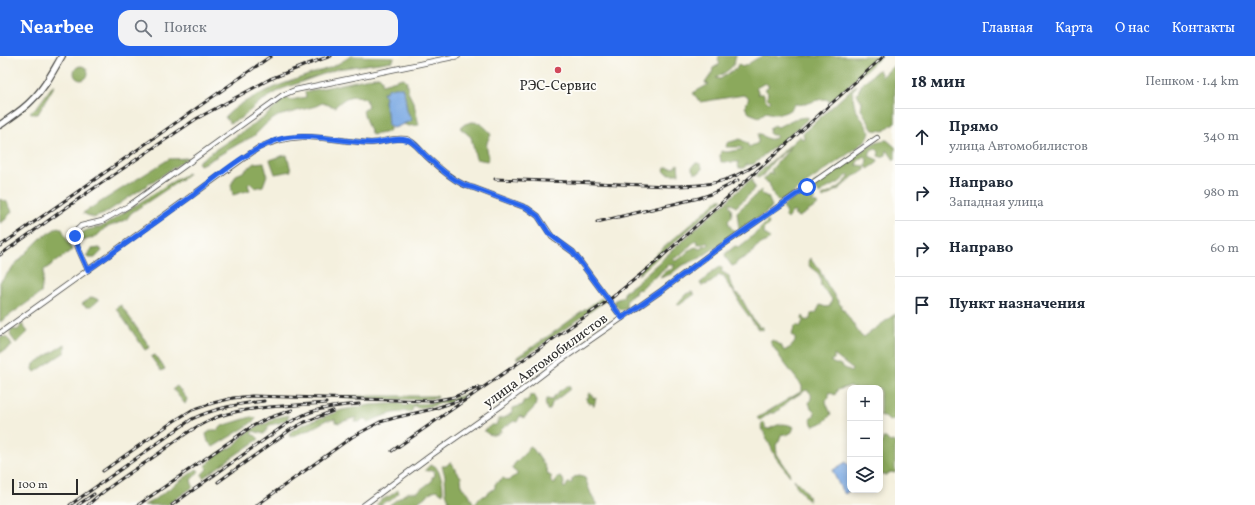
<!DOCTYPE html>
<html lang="ru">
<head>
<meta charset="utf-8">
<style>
	:root { --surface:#fff; --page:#f2f2f3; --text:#1f2937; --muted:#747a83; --line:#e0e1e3; --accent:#2563eb }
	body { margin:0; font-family:Vollkorn,serif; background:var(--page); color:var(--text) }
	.controls { position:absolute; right:12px; bottom:12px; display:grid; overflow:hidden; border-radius:8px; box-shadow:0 2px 6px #0003 }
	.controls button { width:36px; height:36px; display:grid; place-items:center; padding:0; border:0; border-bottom:1px solid var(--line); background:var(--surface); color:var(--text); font:20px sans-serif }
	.scale { position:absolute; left:12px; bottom:10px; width:66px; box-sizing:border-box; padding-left:4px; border:2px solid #2b2b2b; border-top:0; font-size:11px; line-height:14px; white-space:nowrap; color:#2b2b2b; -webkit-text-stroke:3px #fdfcf7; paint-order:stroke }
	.stop { position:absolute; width:12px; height:12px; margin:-9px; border:3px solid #2563eb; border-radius:50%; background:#fff }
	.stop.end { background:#2563eb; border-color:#fff; box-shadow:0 1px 4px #0008 }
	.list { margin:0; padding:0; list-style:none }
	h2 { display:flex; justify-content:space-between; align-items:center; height:52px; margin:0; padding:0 16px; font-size:17px }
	h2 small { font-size:13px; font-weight:400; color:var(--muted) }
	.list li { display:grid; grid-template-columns:26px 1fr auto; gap:12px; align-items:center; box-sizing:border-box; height:56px; padding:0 16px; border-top:1px solid var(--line) }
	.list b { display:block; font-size:15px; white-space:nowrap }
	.list p { margin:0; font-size:13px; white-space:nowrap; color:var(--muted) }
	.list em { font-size:13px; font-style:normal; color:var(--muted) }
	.icon { flex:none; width:22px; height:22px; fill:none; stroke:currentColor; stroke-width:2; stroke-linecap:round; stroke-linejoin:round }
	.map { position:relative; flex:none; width:895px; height:449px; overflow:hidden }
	header { display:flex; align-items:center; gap:24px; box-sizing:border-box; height:56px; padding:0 20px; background:var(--accent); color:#fff }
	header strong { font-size:19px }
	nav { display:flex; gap:22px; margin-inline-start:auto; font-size:14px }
	.search { width:280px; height:36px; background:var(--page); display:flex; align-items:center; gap:10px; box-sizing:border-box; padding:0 14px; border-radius:12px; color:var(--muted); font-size:15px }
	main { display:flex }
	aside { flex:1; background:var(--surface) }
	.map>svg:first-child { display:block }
</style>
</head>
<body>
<header>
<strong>Nearbee</strong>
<div class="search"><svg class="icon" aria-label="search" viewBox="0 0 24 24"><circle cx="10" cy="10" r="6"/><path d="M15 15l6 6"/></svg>Поиск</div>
<nav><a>Главная</a><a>Карта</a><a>О нас</a><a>Контакты</a></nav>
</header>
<main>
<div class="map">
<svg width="895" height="449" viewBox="0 0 895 449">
	<rect width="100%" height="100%" fill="#fdfcf7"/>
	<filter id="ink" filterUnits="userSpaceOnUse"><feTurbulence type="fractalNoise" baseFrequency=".025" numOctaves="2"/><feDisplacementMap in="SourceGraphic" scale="8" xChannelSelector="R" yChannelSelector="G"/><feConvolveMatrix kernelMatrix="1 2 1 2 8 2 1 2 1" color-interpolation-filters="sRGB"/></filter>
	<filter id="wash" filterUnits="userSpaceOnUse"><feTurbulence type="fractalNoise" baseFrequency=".012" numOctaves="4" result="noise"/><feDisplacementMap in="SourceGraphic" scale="16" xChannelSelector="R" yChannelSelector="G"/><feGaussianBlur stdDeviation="0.9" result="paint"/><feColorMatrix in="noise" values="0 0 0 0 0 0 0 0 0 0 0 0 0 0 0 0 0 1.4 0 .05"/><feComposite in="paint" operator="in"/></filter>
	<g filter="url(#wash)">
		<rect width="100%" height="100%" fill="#f4f0de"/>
		<g fill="#8ba95c" stroke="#5b6a44" fill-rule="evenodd">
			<path d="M351,0L394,1L393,5L337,13L282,33L260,46L241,62L230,67L225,61C248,37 298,23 329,12C337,9 344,4 351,0Z"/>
			<path d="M719,0H737L735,2C736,12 723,17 716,22L720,23L726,19L733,14H736L738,8L742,11C750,8 756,1 764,0H882L829,47V44C819,40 806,51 795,48C789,58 777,60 766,56L759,61L749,57L745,51L749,42L744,39L700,46L693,37L709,28L705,27L712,17L713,12L720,8L718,4ZM765,27L769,30L765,33L768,37L767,42L771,45L769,47L764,42V38H758V35L756,32Z"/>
			<polygon points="895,8 895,66 884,75 873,74 861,53 862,46 857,38 862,28 879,13 882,21"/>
			<circle cx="81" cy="17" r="7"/>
			<path d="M379,20L382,23V28L403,22L407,25L406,29H408V36L414,48L419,69L408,70L404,68L411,64L407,55L405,40L402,31L386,36H383L385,41L384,46L387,56L390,74L384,77L372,79L367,68L363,55L368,51L366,43C352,37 345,41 335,51L322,47L316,50L278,60L267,67L254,80L240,87L209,105L200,109L198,106C217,91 238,80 257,66C268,59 277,50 285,41L291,44L306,41L305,36Z"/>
			<polygon points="54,28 53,32 38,58 33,58 30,56 37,51"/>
			<polygon points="856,29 856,31 852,35 855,52 870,76 867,83 858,91 801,131 784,144 779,145 774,141 769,127 763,124 769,117 773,119 771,114 791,91 774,104 763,119 758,122 755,120 800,80 802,83 804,82 803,77"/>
			<path d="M806,61L809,62L783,85L765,98L754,108L746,109L744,112H739L738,110L739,106H721L720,100L721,95L727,96L743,93L740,91H726L727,87L740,83L747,87L749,91L758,87V78H761C766,83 771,85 777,81L775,79H772L769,77L770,72L774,69L778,71L794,63Z"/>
			<path d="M472,66C481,66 487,72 491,79C485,88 486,91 489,101L487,105L476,103L471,81L460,72L465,68Z"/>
			<path d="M887,84L895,91V104H894L887,94L886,99L881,101L878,100L879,96L876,92L871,94L869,100L878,104L877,107L868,113L866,109L867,103L865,100L859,103L856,109L865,110V114L859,118L854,120L839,133L823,142L822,140C832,136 845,129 850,119C844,120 843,124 838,127C832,131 824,132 820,138L814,131V127L823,123L858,97C864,95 865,92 870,89C875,86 881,84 887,84Z"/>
			<polygon points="287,99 291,115 275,118 270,104 281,100"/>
			<polygon points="188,102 104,158 93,162 83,157 169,103"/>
			<polygon points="264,106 267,119 263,130 255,132 250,127 248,129 250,134 233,139 231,129 236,119 243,116 254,107"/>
			<circle cx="697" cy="112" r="5"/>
			<polygon points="678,108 679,118 670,118 665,116 664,113 667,111 673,112"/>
			<path d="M188,117L185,121L131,157L126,164L105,172L97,180L83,185L79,182C83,174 87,174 95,172C98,172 102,170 105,169L170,127Z"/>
			<path d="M752,122L753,123L752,126L755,131L750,138L736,151L730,147L729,149L731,151L732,161L728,165L731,172L735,175L732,180L700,202L681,210L671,218L660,222C662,217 666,214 671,214L675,209H667L666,212L662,214L658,219L650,224L641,233L636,234L635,238C626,240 626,246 626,253L621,254C617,251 614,249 615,244L623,241L625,235L635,228L723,148L727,146L729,143ZM696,184L698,188H702L707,186L708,189L705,190L703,189L700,193L696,191C687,193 683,203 675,205L673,203L679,200Z"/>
			<polygon points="761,134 762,138 768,141 772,150 770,153 743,174 739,173 737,156"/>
			<polygon points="804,135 810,137 815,143 812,146 817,147 818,149 799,161 794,159 796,156 792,156 787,163 784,160 786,158 783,150"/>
			<polygon points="0,143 7,146 12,155 5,164 0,167"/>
			<polygon points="719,143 723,143 638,219 639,215 644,209"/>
			<path d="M768,165L769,168L763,174L765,179H767L770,183L756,191L751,198L738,205L735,209L732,210L726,202L725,198L735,190L739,191C749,183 759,175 768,165Z"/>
			<polygon points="58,171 62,173 72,194 44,214 41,237 0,266 0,226 19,204 40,183"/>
			<polygon points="100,192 102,195 95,202 89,202 86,200 92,193"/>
			<path d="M810,202L815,209L819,212C821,219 825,223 828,230L861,280L864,281L868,278L895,258V364L889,365L885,361L880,359V332H852L850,330L837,334L835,339L829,336V342L826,344C826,349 829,352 831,358C826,365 822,368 813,370L810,363L814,360L815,356L811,352L809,347C812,341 813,337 806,334L790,344L775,357H770L760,364L757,362L802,335V330L782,304L770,286L772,284L781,289L784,295L791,291L795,286V281L792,279L794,271L797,269L800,271L803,265L802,263L803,260L806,265L810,263L811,258L816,257L820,249L826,251L830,250L832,243L821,231L820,221L818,217L810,211L808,206ZM834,299L852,313L851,316L839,308H835L830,305L834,303Z"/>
			<path d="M720,210L723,212L721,215L729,220C729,227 733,230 735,237L739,238L754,265L758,268V271H763V274L758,273L739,247L737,240L728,229L724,220L719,219C715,224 708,230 701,229L700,227C705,224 707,220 711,216C714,214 717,214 720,210Z"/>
			<polygon points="691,236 695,238 679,249 677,248 686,238"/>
			<polygon points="92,241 99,244 91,251 86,251 82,248"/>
			<polygon points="601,242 605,245 601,248 527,299 524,299 522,301 517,303 517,301 550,279"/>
			<polygon points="121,249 150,291 145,294 116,252"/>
			<polygon points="22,268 28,276 16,287 10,279 11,273 18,274"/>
			<polygon points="0,281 6,281 10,285 12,290 0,297"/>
			<polygon points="65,288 65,296 35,316 33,313 34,308"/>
			<polygon points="155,299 165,313 161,315 151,301"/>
			<polygon points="177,330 187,343 185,348 173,333"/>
			<polygon points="566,330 570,331 570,333 552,347 550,354 547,354 545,346 547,343 552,344 555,339 557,340 558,336 564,332"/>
			<polygon points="589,337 593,339 593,343 596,342 594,350 592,347 588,347 586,342 589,342 588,339"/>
			<path d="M465,339V341L448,347L443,346L433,350L417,352L415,350L413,351L412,355L409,356L405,354L402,356C393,356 375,362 368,367L367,363H363L360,366H355L357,361L339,367L335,366V363L331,364H326C315,372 303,376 290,381L289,377L293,374L304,368L342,354L370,349L402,347L404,350C413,347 421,348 430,347C442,345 454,342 465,339Z"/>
			<path d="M534,339L537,344L535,351L524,362L520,360L517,366L514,365C511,368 506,369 503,372C498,376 504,374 499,377C494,381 487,379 484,374L492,369H496L499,363L506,361L513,356V352L523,349V345L528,344L530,340Z"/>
			<path d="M344,340H437L438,342C407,345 376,343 345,342Z"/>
			<polygon points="288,359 288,363 279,367 270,369 264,378 253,375 251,378 256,380 259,383 231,402 203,422 202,418 207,413 206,410 209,406 217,398 234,390 243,380 254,372 262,368 265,368 276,362"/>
			<polygon points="251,361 256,362 255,364 244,372 213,391 208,386 206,378 212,374 218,374 222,370"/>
			<path d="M763,366L765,368V372L769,373C778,368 784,366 794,371L792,376L787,379L783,378L781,379L779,385L776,389L777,398L789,416L790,420L776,402L761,370Z"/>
			<polygon points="883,382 886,382 890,386 893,385 895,386 895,417 891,416 886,419 880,418 880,387 882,387"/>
			<path d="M531,390L545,410L548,418L552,421L550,423L552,427L555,428L556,423L560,421L563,423L564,427L563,431L565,432L568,427H572V423L574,421L580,420L585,422L591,438L597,449H446V447L449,445L446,437L445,420L442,410H446L450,406L461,421L462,432C469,435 470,440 473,447L475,448L479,442L484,440L495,432V428L503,422L508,425L511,422L517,419V417L512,413C514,404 526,400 528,391Z"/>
			<path d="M430,409L435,410C442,419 443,427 443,438L437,434L433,435L414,449H389L408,436H417L432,425V421L435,420L434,414H432L429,415L425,414Z"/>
			<polygon points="197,413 199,415 191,424 193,431 167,449 144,449 152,445 194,415"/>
			<path d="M794,423C801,430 809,436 809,446L796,429Z"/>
			<polygon points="398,434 399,437 390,445 386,445 381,449 376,449 381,444 390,440"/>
		</g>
		<g fill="#79a8e3" stroke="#526a87">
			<polygon points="395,31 402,31 405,40 407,55 412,64 397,71 392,72 388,69 387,56 384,46 385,41 383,36 386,36 388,33"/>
			<polygon points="846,406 850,411 850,434 845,438 841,433 833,416 833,414"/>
		</g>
	</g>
	<g filter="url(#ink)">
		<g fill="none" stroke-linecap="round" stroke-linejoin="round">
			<defs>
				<g id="minor">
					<polyline points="88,214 79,194 75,184 75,175 78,173 81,170 102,165 130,149 283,39 295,34 458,0"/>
					<path d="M0,277L258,92C300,72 328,85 371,87C383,86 394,81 406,83C414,85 419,93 425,99C438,111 457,129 474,132L527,152L538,160L552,181L573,196L622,262"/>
					<polyline points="364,449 430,400 501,350 560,305 661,235 713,196 877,82"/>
				</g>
				<path id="tertiary" d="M0,69C11,61 23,54 32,44C45,32 53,15 62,0"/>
			</defs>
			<use href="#minor" stroke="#494946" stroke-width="6"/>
			<use href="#tertiary" stroke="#494946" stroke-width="8"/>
			<use href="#minor" stroke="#fff" stroke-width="4.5"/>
			<use href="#tertiary" stroke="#fff" stroke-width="5.5"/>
			<defs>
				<g id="rail">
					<path d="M495,123L669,130C707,130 726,128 759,107"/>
					<path d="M597,166L699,142C713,138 725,132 738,124"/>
					<polyline points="0,190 271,0"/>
					<polyline points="0,199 87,137 196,63 270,23 308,8 331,0"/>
					<polyline points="392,395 609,244 656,206 884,0"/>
					<polyline points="103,415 174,365 192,354 213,347 233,342 252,340 432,345 454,341 479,331"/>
					<polyline points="218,426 290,374 305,366 333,355"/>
					<path d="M70,449L192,363C215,352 238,348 264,345"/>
					<polyline points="78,449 94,438"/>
					<path d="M88,449C108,430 132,416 155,400C175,386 196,368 220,360C251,350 292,350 326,347"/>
					<polyline points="138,449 251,371 266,363 292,354"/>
					<path d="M172,449L285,369C294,364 302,359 311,356C326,351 343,349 359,348"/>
					<polyline points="257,449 352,381 380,366 398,361 433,353 460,344"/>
				</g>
			</defs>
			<use href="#rail" stroke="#2b2b2b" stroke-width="3"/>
			<use href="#rail" stroke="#fdfcf7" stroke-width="1.5" stroke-dasharray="4.5" stroke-linecap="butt"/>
		</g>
	</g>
	<g fill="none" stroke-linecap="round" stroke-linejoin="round" filter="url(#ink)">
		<path stroke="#2563eb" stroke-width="5" d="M75,180L79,194L88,214C123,190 157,165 192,140C216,121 254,89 284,82C313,77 342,86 371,87C383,87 394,81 406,84C414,85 419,93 425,99C438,111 457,129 474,132L527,152L538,160L548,176L552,180L573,196L622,262L661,235L713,196L807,131"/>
	</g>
	<circle fill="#d1495b" stroke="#fdfcf7" stroke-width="1.5" cx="558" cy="14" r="4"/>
	<g text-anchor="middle" stroke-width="3.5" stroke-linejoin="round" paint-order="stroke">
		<g font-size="14" fill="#2b2b2b" stroke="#fdfcf7">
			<text x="558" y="34">РЭС-Сервис</text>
		</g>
		<g font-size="14" fill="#2b2b2b" stroke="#fdfcf7">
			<text transform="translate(545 304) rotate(-36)" y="5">улица Автомобилистов</text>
		</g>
	</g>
</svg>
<div class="controls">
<button>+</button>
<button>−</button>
<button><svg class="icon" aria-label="layers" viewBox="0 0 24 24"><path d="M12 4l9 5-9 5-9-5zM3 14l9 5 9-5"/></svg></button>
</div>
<div class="scale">100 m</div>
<div class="stop" style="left:807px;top:131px"></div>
<div class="stop end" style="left:75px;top:180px"></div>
</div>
<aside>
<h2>18 мин<small>Пешком · 1.4 km</small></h2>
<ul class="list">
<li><svg class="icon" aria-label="ahead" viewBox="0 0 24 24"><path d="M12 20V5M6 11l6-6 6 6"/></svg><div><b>Прямо</b><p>улица Автомобилистов</p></div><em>340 m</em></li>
<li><svg class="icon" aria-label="right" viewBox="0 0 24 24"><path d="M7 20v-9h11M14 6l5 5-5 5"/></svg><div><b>Направо</b><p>Западная улица</p></div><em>980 m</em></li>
<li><svg class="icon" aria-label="right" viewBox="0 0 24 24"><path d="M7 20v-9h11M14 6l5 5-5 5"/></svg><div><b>Направо</b></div><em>60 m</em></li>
<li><svg class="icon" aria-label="arrive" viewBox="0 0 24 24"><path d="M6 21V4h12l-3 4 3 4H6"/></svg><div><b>Пункт назначения</b></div></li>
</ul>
</aside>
</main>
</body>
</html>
